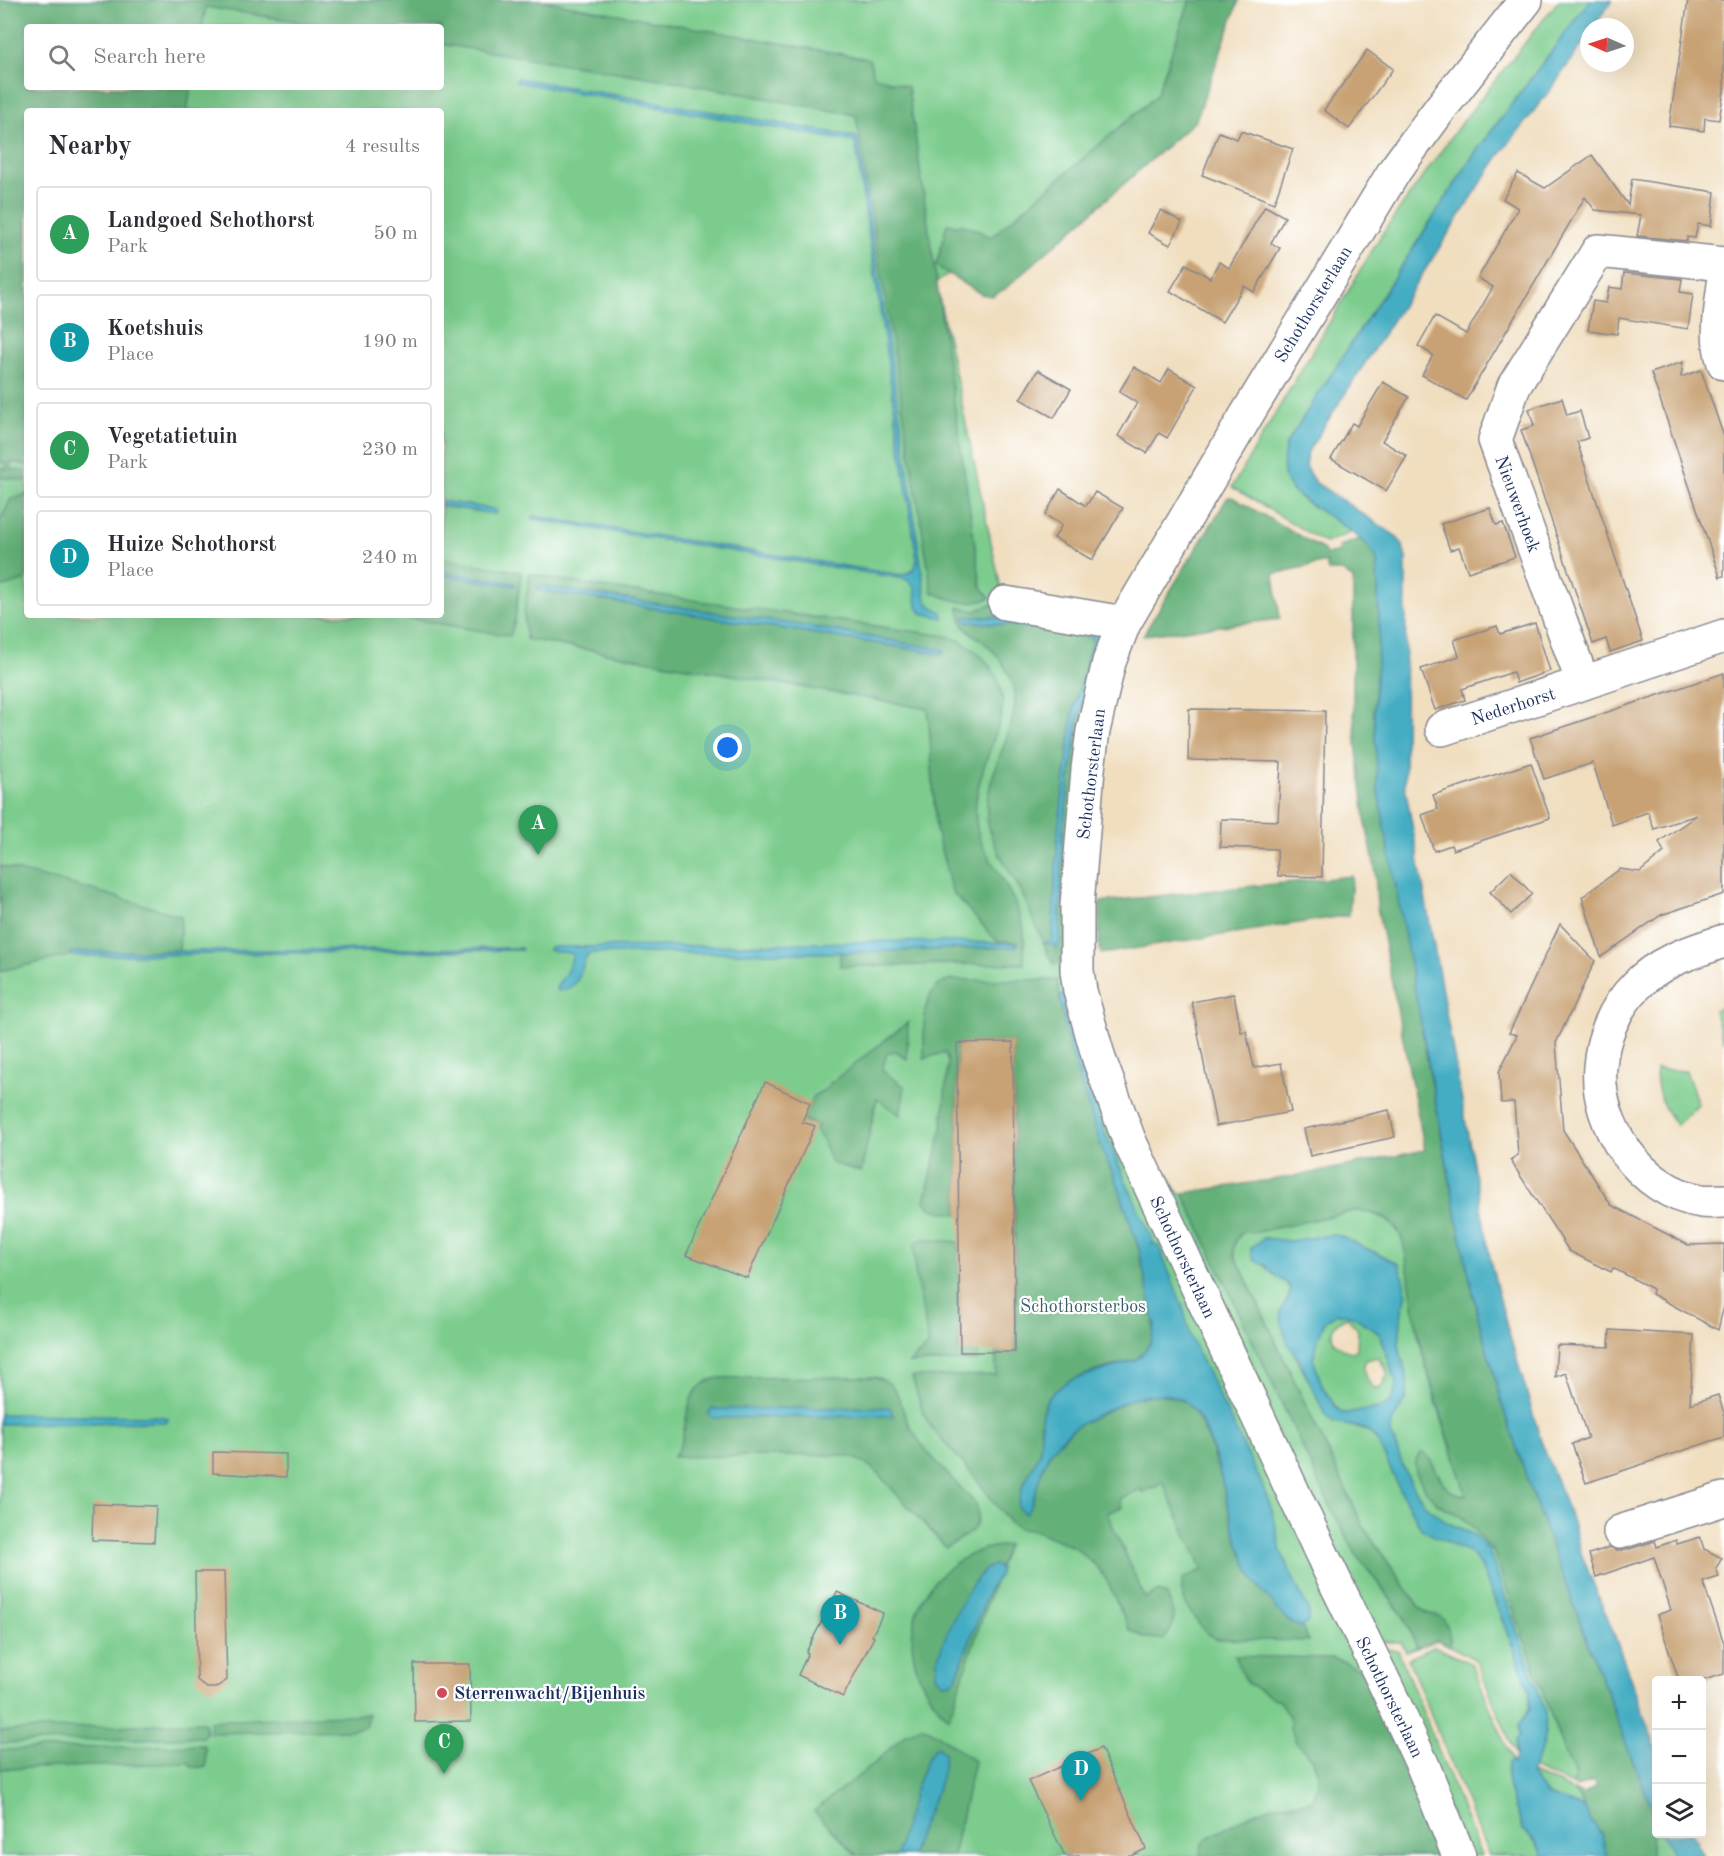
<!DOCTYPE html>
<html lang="en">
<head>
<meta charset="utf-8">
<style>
	:root { --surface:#fff; --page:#f7f7f7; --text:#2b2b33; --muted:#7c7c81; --line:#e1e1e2; --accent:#d93025 }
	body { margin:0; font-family:"Old Standard TT",serif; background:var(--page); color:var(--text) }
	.controls { position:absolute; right:18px; bottom:18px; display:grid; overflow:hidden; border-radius:6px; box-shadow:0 6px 24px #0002 }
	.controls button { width:54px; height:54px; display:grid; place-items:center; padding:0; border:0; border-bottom:2px solid var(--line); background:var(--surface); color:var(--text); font:30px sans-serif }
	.compass { position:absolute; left:1580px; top:18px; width:54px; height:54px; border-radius:50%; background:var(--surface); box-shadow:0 6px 24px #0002; rotate:273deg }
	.you { position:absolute; left:728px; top:748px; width:21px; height:21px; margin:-15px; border:4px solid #fff; border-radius:50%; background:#1a73e8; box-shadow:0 0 0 9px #1a73e833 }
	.badge { display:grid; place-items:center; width:39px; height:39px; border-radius:50%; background:var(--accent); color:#fff; font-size:20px; font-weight:700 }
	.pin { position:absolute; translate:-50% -50px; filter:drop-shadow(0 2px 3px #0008) }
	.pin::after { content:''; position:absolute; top:32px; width:21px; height:18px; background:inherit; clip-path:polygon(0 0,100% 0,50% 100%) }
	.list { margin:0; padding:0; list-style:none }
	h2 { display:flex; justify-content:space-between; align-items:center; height:78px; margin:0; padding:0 24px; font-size:26px }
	h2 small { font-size:20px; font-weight:400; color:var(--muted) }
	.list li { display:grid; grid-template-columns:39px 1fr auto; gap:18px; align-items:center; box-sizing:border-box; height:96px; margin:0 12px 12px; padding:0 12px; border:2px solid var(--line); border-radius:6px }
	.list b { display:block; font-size:22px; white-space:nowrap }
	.list p { margin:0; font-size:20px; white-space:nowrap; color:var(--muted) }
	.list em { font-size:20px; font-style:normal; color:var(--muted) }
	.icon { flex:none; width:33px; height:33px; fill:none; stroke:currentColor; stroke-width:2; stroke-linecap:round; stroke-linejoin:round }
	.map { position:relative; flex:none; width:1724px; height:1856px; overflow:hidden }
	.search { position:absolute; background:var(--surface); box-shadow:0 6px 24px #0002; left:24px; top:24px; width:420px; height:66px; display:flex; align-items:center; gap:15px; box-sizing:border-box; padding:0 21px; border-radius:6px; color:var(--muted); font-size:22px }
	.panel { position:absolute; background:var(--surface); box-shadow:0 6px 24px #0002; left:24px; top:108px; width:420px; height:510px; border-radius:6px }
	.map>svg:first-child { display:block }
</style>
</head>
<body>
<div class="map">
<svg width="1724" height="1856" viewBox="0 0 1724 1856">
	<rect width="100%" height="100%" fill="#fff"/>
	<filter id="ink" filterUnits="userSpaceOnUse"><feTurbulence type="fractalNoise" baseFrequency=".0167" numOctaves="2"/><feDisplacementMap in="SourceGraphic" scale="12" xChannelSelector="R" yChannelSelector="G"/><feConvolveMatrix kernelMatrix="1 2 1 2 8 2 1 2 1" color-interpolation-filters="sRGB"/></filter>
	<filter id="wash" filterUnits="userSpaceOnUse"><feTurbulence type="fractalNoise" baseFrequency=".008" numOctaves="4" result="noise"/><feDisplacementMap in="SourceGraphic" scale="24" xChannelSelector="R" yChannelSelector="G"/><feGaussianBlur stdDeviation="1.35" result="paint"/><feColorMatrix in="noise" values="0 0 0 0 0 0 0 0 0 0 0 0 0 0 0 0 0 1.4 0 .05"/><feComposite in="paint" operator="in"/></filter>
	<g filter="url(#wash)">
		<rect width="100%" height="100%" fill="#f0debf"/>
		<g fill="#7bcc8d" stroke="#4b7e76" stroke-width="1.5" fill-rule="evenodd">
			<path d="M0,0H1217L1160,113L936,283L1005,608L1111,629L1070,979L1450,1856H0ZM27,27H441V87H27ZM27,111H441V615H27Z"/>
			<path d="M1559,0H1590L1475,153L1286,444C1284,456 1282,469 1286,481C1295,503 1336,516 1353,532L1325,543L1232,487L1233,485L1382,234L1459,126Z"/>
			<polygon points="1724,1006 1724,1042 1714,1010"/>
			<path d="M1656,1069L1686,1071L1698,1104L1677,1125C1662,1108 1656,1091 1656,1069Z"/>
			<polygon points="1168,1173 1179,1194 1183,1193 1332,1510 1356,1554 1404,1617 1417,1648 1406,1652 1401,1642 1374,1642 1161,1180"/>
			<path d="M1358,1210C1376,1214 1391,1218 1400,1235C1412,1257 1411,1299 1416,1325C1428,1382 1448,1438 1466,1493V1495C1444,1494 1440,1479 1432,1461L1438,1504C1455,1512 1469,1520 1481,1535C1485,1541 1487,1547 1493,1550L1564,1752C1570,1764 1578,1772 1573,1785L1532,1768L1540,1754L1545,1734L1506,1600L1489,1551L1464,1530L1446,1522L1424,1504L1406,1474L1391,1434L1392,1422L1406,1398L1408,1384L1399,1345L1402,1309L1405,1302L1396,1262L1340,1236L1331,1235L1289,1241L1264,1238L1253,1259C1263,1264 1270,1269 1278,1275C1295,1290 1292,1293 1281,1312L1287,1340L1307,1378L1351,1426L1368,1431L1377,1440L1400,1490L1422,1530L1471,1553L1480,1564L1530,1691C1532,1714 1515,1732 1516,1756L1476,1660L1450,1646V1638L1437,1616H1430L1419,1607L1364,1528L1234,1253C1233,1243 1237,1236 1245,1231L1252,1233Z"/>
			<path d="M1337,1313C1352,1313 1372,1325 1381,1336L1396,1383L1394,1396L1389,1405L1384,1407L1352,1413H1343L1335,1406L1323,1388L1313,1359L1319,1336L1325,1321ZM1347,1317L1358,1330L1357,1349L1353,1352C1330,1349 1323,1326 1347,1317ZM1378,1357L1388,1372L1383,1385L1376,1389C1367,1382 1360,1371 1366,1360Z"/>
			<path d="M1434,1646L1472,1664L1513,1763L1506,1772L1510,1792L1523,1830C1531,1834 1540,1847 1544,1856H1489L1408,1659Z"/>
			<polygon points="1377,1648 1398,1650 1481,1856 1469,1856"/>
			<path d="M1530,1773C1548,1780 1579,1786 1583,1807L1547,1795Z"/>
			<polygon points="1652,1807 1656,1817 1656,1834 1663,1834 1673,1856 1651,1856"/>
		</g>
		<g fill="#64b078" stroke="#40706b" stroke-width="1.5" fill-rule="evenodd">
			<path d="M0,0H539L869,59L874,76L908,87L981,586L990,598C970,607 952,601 932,592L856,115L667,80L441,44V27H333L206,7L202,27H27V87H191L187,111H27V465L11,462L10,469L27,472V481L0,477V468L6,469V463L0,462Z"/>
			<polygon points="1190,0 1239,0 1196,120 1005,289 992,296 981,294 936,266 947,224 968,226 991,237 1156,96"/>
			<polygon points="27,494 27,580 0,588 0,521 11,499"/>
			<path d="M1228,497H1232L1324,550L1326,555L1340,552L1339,546L1360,539L1374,552L1377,561L1379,630L1374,713L1424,1043L1460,1234L1480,1324L1504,1411L1533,1496L1627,1746L1652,1807L1651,1856H1607L1599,1832L1590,1822L1582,1801L1573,1790L1584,1795L1586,1792L1597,1787L1594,1781L1576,1787L1573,1785C1578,1772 1570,1764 1564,1752L1493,1550C1484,1545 1477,1530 1468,1522C1459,1514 1450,1511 1440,1505C1431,1500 1415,1476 1415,1466C1414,1460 1418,1457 1421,1453L1426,1454C1440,1470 1440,1495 1466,1495L1428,1372L1416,1324L1405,1251L1401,1236L1396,1228L1384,1217L1358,1210L1252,1233L1245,1231C1237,1236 1233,1243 1234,1253L1364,1528L1419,1607C1430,1619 1434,1612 1441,1617C1449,1623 1450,1638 1450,1646L1437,1640L1417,1648L1404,1617L1356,1554L1332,1510L1183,1193L1297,1176L1425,1150L1377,907L1375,868L1365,820L1356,742L1353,699V579L1342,571H1328L1326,562L1274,574L1280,619L1143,635Z"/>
			<polygon points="441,558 521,572 515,620 510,636 389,615 441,615 441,575 514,586 515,583 441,572"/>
			<path d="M530,574L595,586L946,636C960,639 975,649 985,660C996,672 1005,693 1002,710C995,747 972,782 976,820C978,846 992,860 1004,882C1011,894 1022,918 1024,932C1025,943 1024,954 1024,964C962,963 902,966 840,966V953L1013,947L1016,942L997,941L952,892L936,830L928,709L526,639L524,614ZM539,586L825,629L944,650L942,654L538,590Z"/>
			<path d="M992,604L1104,627L1062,962L1053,964V960L1050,958C1040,936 1031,913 1021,891C1008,867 989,844 987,816C983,774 1023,723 1014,687C1009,672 999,656 987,645C971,630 961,634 959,607L975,611ZM965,617H994L1099,633L1078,721L1062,837L1060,941L1046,942L1052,941L1074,707L1093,638Z"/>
			<polygon points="0,866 93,890 181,916 179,950 72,955 0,971"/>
			<polygon points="1352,876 1349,915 1101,954 1099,943 1100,902"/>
			<path d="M950,980H1057L1065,1028L1103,1152L1118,1185L1139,1249L1154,1314L1153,1336L1145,1352L1136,1360C1107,1369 1050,1377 1042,1412C1039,1424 1042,1437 1040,1450C1038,1462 1028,1476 1022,1488L1032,1503L1039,1474L1053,1448L1078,1425L1134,1398L1159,1394L1186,1402L1193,1410L1206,1434L1222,1481L1234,1530L1297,1626L1302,1627L1309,1641L1217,1639C1202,1633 1186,1608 1182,1593C1182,1591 1182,1584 1182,1579L1203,1570L1163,1483L1142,1493L1141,1489L1119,1499L1122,1507L1107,1513L1145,1598L1159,1591L1167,1595C1174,1612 1179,1625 1163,1639L1145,1638L1130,1630L1106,1579L1096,1566L1076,1548L1037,1531L1021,1529L1010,1523L974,1476L931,1427L923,1413L912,1377L996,1375V1352L1016,1351L1013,1042L957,1043L958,1214C946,1212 929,1213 925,1200L942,1129L948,1062L945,1052L924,1059C925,1032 917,989 950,980Z"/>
			<polygon points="908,1022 907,1059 897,1052 887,1053 882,1070 905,1087 900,1115 877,1099 861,1172 831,1163 822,1139 815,1130 817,1126 803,1120 813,1096 828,1088 827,1086"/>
			<polygon points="922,1239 959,1242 959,1351 978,1352 978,1361 909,1363 929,1345 915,1271 914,1245"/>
			<path d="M874,1377C902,1382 898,1406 910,1426C926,1455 953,1479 976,1504C984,1532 965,1535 946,1548L873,1468L853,1457L841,1455L673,1457C694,1433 675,1387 718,1378Z"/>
			<path d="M1008,1545L999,1567L949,1718C889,1662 904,1579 981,1550C989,1547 999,1546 1008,1545Z"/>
			<path d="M1234,1656L1331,1658L1345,1662L1370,1675L1443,1856H1200L1202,1844L1208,1838C1230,1827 1253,1810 1278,1805C1289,1802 1299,1804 1311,1801L1318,1784V1773L1312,1758L1298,1745L1290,1728V1718L1280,1702L1247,1683Z"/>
			<polygon points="368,1714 365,1727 351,1730 210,1733 210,1721"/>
			<polygon points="204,1722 206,1733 202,1737 0,1743 0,1731"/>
			<polygon points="921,1726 937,1734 974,1761 953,1856 857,1856 814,1811 875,1763 904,1735"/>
			<polygon points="203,1745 205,1746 206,1767 191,1767 190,1763 0,1769 0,1750"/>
		</g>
		<g fill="#44adc3" stroke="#306e90" stroke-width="1.5" fill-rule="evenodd">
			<path d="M1590,0H1612L1594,27H1589V35L1550,90L1496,160L1310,448C1302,460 1307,473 1316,483L1396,536L1402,544L1406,558L1405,786L1492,1268L1506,1323L1541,1441L1573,1522L1581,1553L1614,1634L1656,1749V1817L1627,1746L1533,1496L1504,1411L1480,1324L1460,1234L1378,791L1374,713L1379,629L1377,561C1374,551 1368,546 1360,539C1343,522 1294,500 1286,481C1282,470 1283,456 1286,444L1475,153Z"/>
			<path d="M517,78L857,137L904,443L926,600L932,607L942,612L943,618L921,613L917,607L915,588L906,579L532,519L534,516L901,575C910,574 915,569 917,560L855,142L516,82Z"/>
			<polygon points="441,501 494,509 497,512 495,514 441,506"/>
			<polygon points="441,572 515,583 514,586 441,575"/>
			<polygon points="539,586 825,629 944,650 943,654 538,590"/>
			<polygon points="964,617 994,617 1099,633 1078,721 1062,837 1060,941 1057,949 1053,944 1046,944 1045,942 1052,940 1058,831 1074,707 1093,638 1033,628 965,621"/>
			<path d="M886,941L1017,943V946L1013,947L830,953H590L586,957C579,975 580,988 558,991L556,988L567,971L573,955L570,953L550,951L549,949L550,947L703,946Z"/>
			<polygon points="521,948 522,950 73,956 71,952"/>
			<path d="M1062,995L1065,997C1079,1084 1118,1164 1154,1243L1152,1244L1158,1245L1183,1307L1191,1339L1261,1482L1273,1513L1281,1552L1309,1612V1621L1302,1627C1290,1625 1281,1614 1274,1605C1268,1597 1259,1589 1254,1580C1246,1566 1239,1545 1234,1529C1224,1496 1214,1426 1187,1403C1170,1389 1140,1395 1122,1403C1097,1415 1072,1425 1054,1447C1038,1467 1039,1494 1026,1514L1022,1512L1018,1507L1022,1488L1040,1452L1042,1412L1047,1399L1055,1391L1068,1381L1136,1360L1150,1344L1155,1325L1139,1249L1118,1185L1103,1152L1070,1049L1065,1028L1060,997Z"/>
			<path d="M1331,1235L1340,1236L1399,1264L1407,1295L1402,1309L1399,1345L1408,1384L1406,1398L1392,1422L1391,1434L1406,1474L1424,1504L1446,1522L1476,1536L1489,1551L1546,1713L1545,1734L1540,1754L1530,1774L1547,1795L1583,1807L1587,1813L1590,1822L1595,1824L1599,1832L1601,1831L1607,1856H1544C1540,1847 1530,1833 1523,1830C1517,1806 1503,1787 1508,1763L1511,1761L1513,1763L1516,1756V1740L1519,1737L1518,1727L1530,1708V1691L1480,1564L1471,1553L1422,1530L1400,1490L1377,1440L1368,1431L1358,1427L1333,1423L1324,1412L1298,1357C1287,1349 1282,1325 1280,1312C1301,1280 1287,1287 1267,1269V1266C1258,1262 1249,1259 1251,1248L1264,1238L1289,1241ZM1337,1313C1349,1313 1356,1317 1365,1324C1372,1329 1375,1329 1381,1336L1396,1383L1394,1396L1389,1404L1384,1407L1352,1413H1342L1335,1406L1323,1388L1313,1359L1319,1336L1325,1321Z"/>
			<polygon points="890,1407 893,1416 713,1418 708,1414 712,1409"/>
			<polygon points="0,1414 159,1416 168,1418 167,1422 0,1424"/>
			<path d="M994,1565L1000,1568L999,1576L989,1589L956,1678L952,1682L943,1683L936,1676C936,1672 936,1666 937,1662C941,1641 973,1570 994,1565Z"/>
			<path d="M937,1747L944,1753C945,1789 919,1821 912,1856H897C901,1838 923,1752 937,1747Z"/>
			<polygon points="1663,1834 1692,1834 1704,1856 1673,1856"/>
		</g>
		<g id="blocks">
			<g fill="#c8a274">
				<polygon points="1688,0 1724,0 1724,91 1719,120 1705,118 1704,131 1669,126"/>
				<polygon points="1367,50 1393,69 1349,129 1324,110"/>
				<polygon points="1241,131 1293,149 1274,203 1202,175 1219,132 1237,139"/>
				<polygon points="1592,155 1628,205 1632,179 1715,192 1711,226 1698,224 1695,238 1687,237 1687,241 1637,236 1641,215 1595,210 1585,197 1466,400 1422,375 1433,355 1418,346 1435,316 1466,334 1493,287 1478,278 1518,208 1503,199 1518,173 1545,188"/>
				<polygon points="1265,206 1285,217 1271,243 1280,248 1254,292 1244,286 1222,322 1170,291 1186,264 1210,278 1219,262 1229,268"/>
				<polygon points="1161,210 1182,222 1170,245 1148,233"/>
				<polygon points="1624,273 1682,279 1680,292 1693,294 1688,329 1619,318 1617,334 1588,330 1593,301 1606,303 1609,287 1622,289"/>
				<polygon points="1683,362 1681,377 1701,370 1724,437 1724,576 1720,577 1651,373"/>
				<polygon points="1134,367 1161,383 1169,369 1197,386 1167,438 1159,433 1147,453 1118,436 1137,403 1119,392"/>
				<polygon points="1038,370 1071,389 1054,418 1020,399"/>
				<polygon points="1383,382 1409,397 1382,441 1407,456 1386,491 1331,459 1352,423 1357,426"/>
				<polygon points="1562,398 1567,415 1580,411 1588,438 1577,442 1643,641 1610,652 1606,639 1593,644 1521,430 1534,426 1529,409"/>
				<polygon points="1060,489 1086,506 1095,492 1123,508 1092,560 1054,538 1062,525 1045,515"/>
				<polygon points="1490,508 1496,525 1503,523 1515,557 1468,572 1459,547 1450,550 1441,524"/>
				<polygon points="1535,623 1550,671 1516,683 1513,672 1462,689 1465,700 1435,710 1421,669 1459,656 1454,640 1497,626 1500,634"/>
				<polygon points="1724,673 1724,894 1661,915 1601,957 1582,897 1620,869 1640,872 1664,852 1659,842 1697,815 1654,829 1648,812 1612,825 1593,763 1544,779 1530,738"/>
				<polygon points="1189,709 1325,711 1322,877 1278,876 1277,849 1220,847 1221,819 1278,821 1281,762 1188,760"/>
				<polygon points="1531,763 1550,818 1453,850 1451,845 1434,851 1422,815 1438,809 1433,795"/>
				<polygon points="1511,871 1532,894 1511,914 1490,892"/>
				<polygon points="1560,924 1595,961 1556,1043 1563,1130 1611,1205 1688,1245 1724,1244 1724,1306 1718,1330 1652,1294 1653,1289 1613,1268 1611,1272 1569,1251 1510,1160 1518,1155 1514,1102 1501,1103 1499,1072 1517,1035 1509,1033"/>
				<polygon points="1234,994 1241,1032 1246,1031 1254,1068 1281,1063 1291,1112 1216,1126 1192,1002"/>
				<polygon points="1013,1042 1015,1352 960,1352 957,1043"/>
				<polygon points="765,1082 810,1103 802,1122 815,1126 747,1278 686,1255"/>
				<polygon points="1389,1110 1395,1137 1310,1156 1304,1129"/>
				<polygon points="1610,1330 1694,1335 1690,1404 1718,1395 1724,1413 1724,1437 1586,1483 1572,1444 1588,1438 1566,1373 1555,1377 1557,1345 1609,1347"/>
				<polygon points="213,1452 286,1454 286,1477 213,1473"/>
				<polygon points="93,1504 156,1506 154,1542 92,1540"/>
				<polygon points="1700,1537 1704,1549 1722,1558 1716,1568 1719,1577 1703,1582 1724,1643 1724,1674 1701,1681 1679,1680 1657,1615 1671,1610 1654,1557 1596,1577 1589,1554 1610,1547 1617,1550 1626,1550 1655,1541 1657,1547 1676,1540 1677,1544"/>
				<polygon points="195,1572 224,1572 227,1680 215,1688 207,1688 197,1680"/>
				<polygon points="837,1592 883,1613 872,1636 874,1637 843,1697 798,1675 808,1653 806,1652"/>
				<polygon points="414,1664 470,1664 471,1721 415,1722"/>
				<polygon points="1101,1748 1146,1849 1131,1856 1065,1856 1028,1781"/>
			</g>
		</g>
	</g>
	<g filter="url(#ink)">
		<use href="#blocks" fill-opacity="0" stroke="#86868e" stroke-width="1.5"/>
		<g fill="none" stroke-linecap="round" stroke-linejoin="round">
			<defs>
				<g id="minor">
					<polyline points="1724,264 1598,251 1514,386 1495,440 1583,683 1724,636"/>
					<path d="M1724,284C1721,311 1715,337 1724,363"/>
					<polyline points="1005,603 1124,623"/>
					<polyline points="1442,729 1583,683"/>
					<path d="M1724,941C1692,952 1660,960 1636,986C1615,1007 1602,1037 1600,1067C1595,1126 1642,1192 1701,1201C1708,1202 1717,1201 1724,1201"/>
					<polyline points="1620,1532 1724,1499"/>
					<polyline points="1459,1856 1423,1766 1386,1686 1327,1565 1129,1140 1099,1059 1080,991 1077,971 1077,905 1088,769 1093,731 1109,662 1124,623 1246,416 1395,170 1440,109 1526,0"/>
				</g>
			</defs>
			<use href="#minor" stroke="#86868e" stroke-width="36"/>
			<use href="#minor" stroke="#fff" stroke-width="33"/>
		</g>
	</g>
	<circle fill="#d1495b" stroke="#fff" stroke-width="2" cx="442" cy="1693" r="6"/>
	<g text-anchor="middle" stroke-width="4.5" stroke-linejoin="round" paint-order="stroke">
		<g font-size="18" fill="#1b2f5e" stroke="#fff">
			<text transform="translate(1313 304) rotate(-59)" y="6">Schothorsterlaan</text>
			<text transform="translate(1518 504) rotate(70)" y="6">Nieuwerhoek</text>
			<text transform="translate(1513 706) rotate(-18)" y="6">Nederhorst</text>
			<text transform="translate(1091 774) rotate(-83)" y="6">Schothorsterlaan</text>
			<text transform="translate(1183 1257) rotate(65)" y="6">Schothorsterlaan</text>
			<text transform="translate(1390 1697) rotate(64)" y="6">Schothorsterlaan</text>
		</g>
		<g font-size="18" fill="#385e6c" stroke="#fff">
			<text x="1083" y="1312">Schothorsterbos</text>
		</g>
		<g font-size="18" font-weight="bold" fill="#1b2f5e" stroke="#fff" text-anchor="start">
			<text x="454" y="1699">Sterrenwacht/Bijenhuis</text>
		</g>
	</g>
</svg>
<div class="controls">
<button>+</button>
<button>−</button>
<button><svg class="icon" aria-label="layers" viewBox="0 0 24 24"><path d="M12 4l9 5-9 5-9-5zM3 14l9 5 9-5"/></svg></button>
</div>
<svg class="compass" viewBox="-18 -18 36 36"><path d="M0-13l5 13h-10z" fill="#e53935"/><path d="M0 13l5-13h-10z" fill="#7c7c81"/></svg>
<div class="you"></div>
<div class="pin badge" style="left:538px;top:855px;background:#2e9e5b">A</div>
<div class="pin badge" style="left:840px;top:1645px;background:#0f9aa8">B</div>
<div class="pin badge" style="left:444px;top:1774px;background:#2e9e5b">C</div>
<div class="pin badge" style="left:1081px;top:1801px;background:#0f9aa8">D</div>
<div class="search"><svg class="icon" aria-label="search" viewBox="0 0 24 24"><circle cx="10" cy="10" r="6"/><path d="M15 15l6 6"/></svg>Search here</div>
<section class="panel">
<h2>Nearby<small>4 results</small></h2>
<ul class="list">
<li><span class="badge" style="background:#2e9e5b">A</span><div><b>Landgoed Schothorst</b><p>Park</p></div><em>50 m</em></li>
<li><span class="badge" style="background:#0f9aa8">B</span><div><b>Koetshuis</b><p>Place</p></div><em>190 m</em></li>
<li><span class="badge" style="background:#2e9e5b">C</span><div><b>Vegetatietuin</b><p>Park</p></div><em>230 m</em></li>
<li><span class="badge" style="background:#0f9aa8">D</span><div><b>Huize Schothorst</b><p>Place</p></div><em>240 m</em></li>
</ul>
</section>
</div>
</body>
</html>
